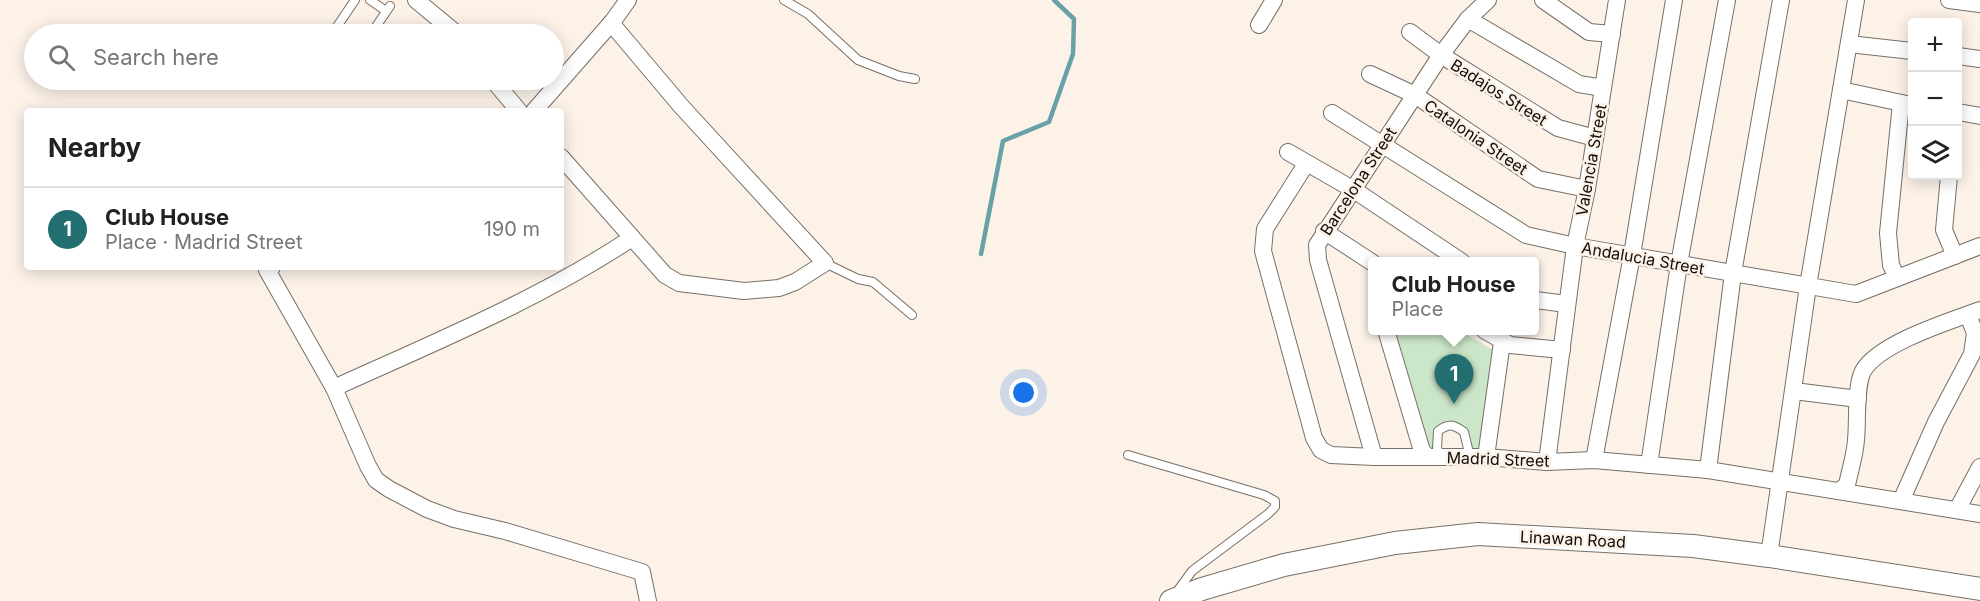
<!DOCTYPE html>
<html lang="en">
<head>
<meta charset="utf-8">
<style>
	:root { --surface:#fff; --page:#f2f2f2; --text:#222; --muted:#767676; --line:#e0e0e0; --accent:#226e71 }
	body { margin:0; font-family:Inter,sans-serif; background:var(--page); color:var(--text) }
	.controls { position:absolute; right:18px; top:18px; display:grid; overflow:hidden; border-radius:6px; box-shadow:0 3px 15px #0003 }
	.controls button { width:54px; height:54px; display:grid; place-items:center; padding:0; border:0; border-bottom:2px solid var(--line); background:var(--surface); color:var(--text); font:30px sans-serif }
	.you { position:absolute; left:1024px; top:393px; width:21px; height:21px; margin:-15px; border:4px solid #fff; border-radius:50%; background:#1a73e8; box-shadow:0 0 0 9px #1a73e833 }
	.badge { display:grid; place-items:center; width:39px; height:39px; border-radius:50%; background:var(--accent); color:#fff; font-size:20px; font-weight:700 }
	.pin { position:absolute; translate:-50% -50px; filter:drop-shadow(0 2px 3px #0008) }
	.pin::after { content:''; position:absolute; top:32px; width:21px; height:18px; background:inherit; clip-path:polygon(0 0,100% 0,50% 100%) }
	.popup { position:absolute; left:1368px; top:257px; width:171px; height:78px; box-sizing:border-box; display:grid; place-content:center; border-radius:6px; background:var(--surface); filter:drop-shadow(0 2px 4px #0005); font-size:20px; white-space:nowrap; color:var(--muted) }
	.popup b { font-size:22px; color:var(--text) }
	.popup::after { content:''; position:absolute; left:50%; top:100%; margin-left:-12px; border:12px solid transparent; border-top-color:var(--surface) }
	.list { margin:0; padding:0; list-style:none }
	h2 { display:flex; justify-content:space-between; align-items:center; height:78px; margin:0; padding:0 24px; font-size:26px }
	h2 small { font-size:20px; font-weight:400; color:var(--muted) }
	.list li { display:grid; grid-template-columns:39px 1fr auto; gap:18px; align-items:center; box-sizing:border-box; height:84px; padding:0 24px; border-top:2px solid var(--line) }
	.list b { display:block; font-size:22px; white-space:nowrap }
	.list p { margin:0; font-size:20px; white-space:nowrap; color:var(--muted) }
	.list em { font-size:20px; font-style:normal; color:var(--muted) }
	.icon { flex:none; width:33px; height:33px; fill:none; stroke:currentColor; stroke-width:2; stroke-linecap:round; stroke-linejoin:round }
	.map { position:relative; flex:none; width:1980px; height:601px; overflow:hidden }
	.search { position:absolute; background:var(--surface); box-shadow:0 3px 15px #0003; left:24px; top:24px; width:540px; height:66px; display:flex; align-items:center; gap:15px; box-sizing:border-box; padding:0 21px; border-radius:33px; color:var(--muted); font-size:22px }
	.panel { position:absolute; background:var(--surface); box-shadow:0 3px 15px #0003; left:24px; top:108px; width:540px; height:162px; border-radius:6px }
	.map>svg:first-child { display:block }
</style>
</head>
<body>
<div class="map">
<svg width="1980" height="601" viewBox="0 0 1980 601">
	<rect width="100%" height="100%" fill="#fcf2e8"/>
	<polygon fill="#cbe6c8" points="1389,331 1460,331 1495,351 1482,462 1470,463 1471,436 1458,424 1447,420 1435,429 1433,451 1428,462"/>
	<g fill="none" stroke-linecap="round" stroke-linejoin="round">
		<polyline stroke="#68a2a8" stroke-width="4.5" points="981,254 1003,141 1049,122 1073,54 1074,19 1054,0"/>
		<defs>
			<g id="lane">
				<polyline points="370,0 386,11"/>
				<polyline points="784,0 808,14 858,60 899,76 915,79"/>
				<polyline points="332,34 355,0"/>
				<polyline points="371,34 390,6"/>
				<polyline points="825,263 858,279 873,282 912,315"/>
				<polyline points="1128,455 1264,495 1275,501 1275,507 1268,514 1192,571 1176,593"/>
				<path d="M1441,457L1437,448L1438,431C1449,423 1453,424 1464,432L1470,457"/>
			</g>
			<g id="street">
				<polyline points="416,0 457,34"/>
				<polyline points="1543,0 1589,32 1612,34"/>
				<polyline points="1949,0 1980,4"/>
				<polyline points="1468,19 1579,84 1603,88"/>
				<polyline points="1259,25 1274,0"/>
				<polyline points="1410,32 1441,55 1558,128 1595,138"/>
				<polyline points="1849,44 1912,51"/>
				<polyline points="1958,56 1980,59"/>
				<polyline points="1370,74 1415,95 1538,179 1587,189"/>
				<polyline points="493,80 519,111"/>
				<polyline points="1841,90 1911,105"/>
				<polyline points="534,111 613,21 628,0"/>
				<polyline points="1958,112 1980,116"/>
				<polyline points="1332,113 1526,235 1575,246 1856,294 1980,246"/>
				<polyline points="1288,152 1354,190 1462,262"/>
				<polyline points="561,157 665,275 679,283 744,291 779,288 795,282 825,263 681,106 611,23"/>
				<polyline points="1306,164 1265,229 1263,251 1314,438 1321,450 1331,455 1374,457 1486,457 1547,462 1594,460 1708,470 1980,514"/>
				<polyline points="1949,176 1944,230 1955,256"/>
				<polyline points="1324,231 1373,263"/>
				<path d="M272,267L267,270L334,388C435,342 540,299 632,238"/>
				<polyline points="1897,278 1891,265 1888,233 1901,103"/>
				<polyline points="1535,300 1567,304"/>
				<polyline points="1386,330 1422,451 1428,457"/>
				<polyline points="1484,330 1510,345 1562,350"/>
				<polyline points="334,388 368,466 376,480 389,489 427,509 454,519 505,531 642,572 648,601"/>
				<polyline points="1794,391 1858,399"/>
				<polyline points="1374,457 1318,260 1317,245 1441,55 1468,19 1488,0"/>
				<polyline points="1486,457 1502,342"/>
				<polyline points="1594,460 1632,255 1674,0"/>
				<polyline points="1547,462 1575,246 1587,189 1617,0"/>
				<polyline points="1649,465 1679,264 1727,0"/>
				<polyline points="1708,470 1733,273 1781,0"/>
				<path d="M1839,491L1847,485C1850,470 1855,455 1856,440C1858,421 1855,387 1863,371C1879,343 1950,321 1980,310"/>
				<polyline points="1901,501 1936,422 1972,354 1975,333 1968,315"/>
				<polyline points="1957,510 1980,467"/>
				<polyline points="1769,556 1808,286 1856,0"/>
			</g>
			<polyline id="secondary" points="1171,601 1202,589 1284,565 1395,543 1478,534 1693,546 1769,556 1980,589"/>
		</defs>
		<use href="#lane" stroke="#776f66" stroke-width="10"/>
		<use href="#street" stroke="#776f66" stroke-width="18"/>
		<use href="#secondary" stroke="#776f66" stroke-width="24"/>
		<use href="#lane" stroke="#fff" stroke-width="8"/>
		<use href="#street" stroke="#fff" stroke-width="16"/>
		<use href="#secondary" stroke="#fff" stroke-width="22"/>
	</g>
	<g text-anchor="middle" stroke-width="5" stroke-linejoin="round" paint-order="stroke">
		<g font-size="16" fill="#0f0c09" stroke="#fcf2e8">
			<text transform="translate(1499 92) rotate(32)" y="6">Badajos Street</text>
			<text transform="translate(1476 137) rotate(34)" y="6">Catalonia Street</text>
			<text transform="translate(1591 160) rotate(-80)" y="6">Valencia Street</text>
			<text transform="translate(1358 181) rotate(-57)" y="6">Barcelona Street</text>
			<text transform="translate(1643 258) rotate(10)" y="6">Andalucia Street</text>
			<text transform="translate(1498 459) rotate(2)" y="6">Madrid Street</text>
			<text transform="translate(1573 539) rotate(3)" y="6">Linawan Road</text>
		</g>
	</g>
</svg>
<div class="controls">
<button>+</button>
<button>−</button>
<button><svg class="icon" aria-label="layers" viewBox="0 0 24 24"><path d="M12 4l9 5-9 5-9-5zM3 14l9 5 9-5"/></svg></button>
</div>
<div class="you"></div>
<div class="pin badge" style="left:1454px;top:404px">1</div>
<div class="popup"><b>Club House</b>Place</div>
<div class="search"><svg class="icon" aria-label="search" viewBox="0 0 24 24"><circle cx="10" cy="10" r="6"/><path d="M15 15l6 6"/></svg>Search here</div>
<section class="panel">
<h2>Nearby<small></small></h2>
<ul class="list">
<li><span class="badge">1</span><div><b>Club House</b><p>Place · Madrid Street</p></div><em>190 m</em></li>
</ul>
</section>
</div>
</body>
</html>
